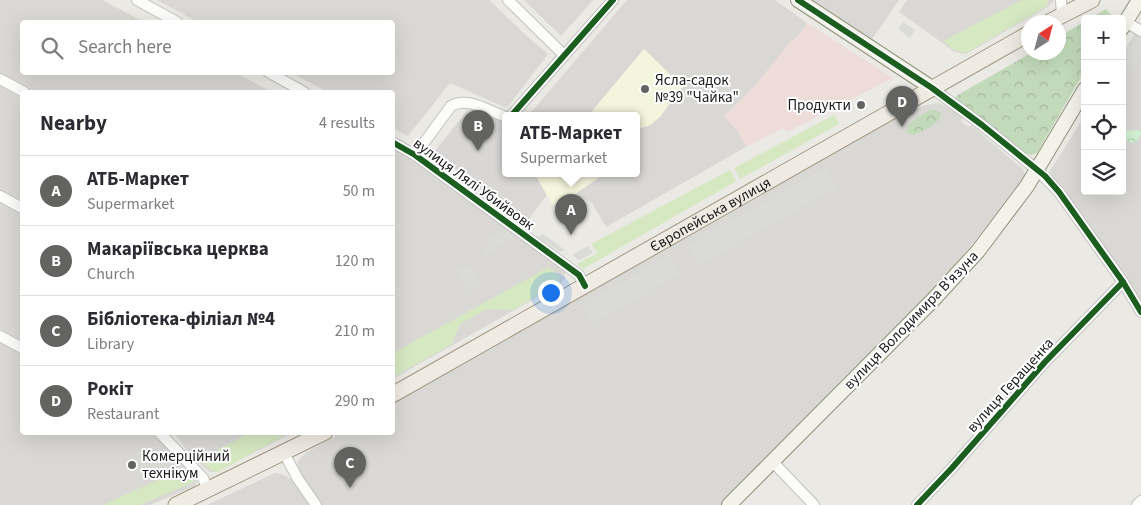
<!DOCTYPE html>
<html lang="en">
<head>
<meta charset="utf-8">
<style>
	:root { --surface:#fff; --page:#f2f2f3; --text:#2b2b33; --muted:#7c7c81; --line:#e1e1e2; --accent:#636361 }
	body { margin:0; font-family:"Source Sans 3",sans-serif; background:var(--page); color:var(--text) }
	.controls { position:absolute; right:15px; top:15px; display:grid; overflow:hidden; border-radius:5px; box-shadow:0 5px 20px #0002 }
	.controls button { width:45px; height:45px; display:grid; place-items:center; padding:0; border:0; border-bottom:1px solid var(--line); background:var(--surface); color:var(--text); font:25px sans-serif }
	.compass { position:absolute; left:1021px; top:15px; width:45px; height:45px; border-radius:50%; background:var(--surface); box-shadow:0 5px 20px #0002; rotate:36deg }
	.you { position:absolute; left:550px; top:292px; width:18px; height:18px; margin:-12px; border:4px solid #fff; border-radius:50%; background:#1a73e8; box-shadow:0 0 0 8px #1a73e833 }
	.badge { display:grid; place-items:center; width:32px; height:32px; border-radius:50%; background:var(--accent); color:#fff; font-size:16px; font-weight:700 }
	.pin { position:absolute; translate:-50% -41px; filter:drop-shadow(0 1px 2px #0008) }
	.pin::after { content:''; position:absolute; top:26px; width:18px; height:15px; background:inherit; clip-path:polygon(0 0,100% 0,50% 100%) }
	.popup { position:absolute; left:502px; top:112px; width:138px; height:65px; box-sizing:border-box; display:grid; place-content:center; border-radius:5px; background:var(--surface); filter:drop-shadow(0 1px 4px #0005); font-size:16px; white-space:nowrap; color:var(--muted) }
	.popup b { font-size:19px; color:var(--text) }
	.popup::after { content:''; position:absolute; left:50%; top:100%; margin-left:-10px; border:10px solid transparent; border-top-color:var(--surface) }
	.list { margin:0; padding:0; list-style:none }
	h2 { display:flex; justify-content:space-between; align-items:center; height:65px; margin:0; padding:0 20px; font-size:21px }
	h2 small { font-size:16px; font-weight:400; color:var(--muted) }
	.list li { display:grid; grid-template-columns:32px 1fr auto; gap:15px; align-items:center; box-sizing:border-box; height:70px; padding:0 20px; border-top:1px solid var(--line) }
	.list b { display:block; font-size:19px; white-space:nowrap }
	.list p { margin:0; font-size:16px; white-space:nowrap; color:var(--muted) }
	.list em { font-size:16px; font-style:normal; color:var(--muted) }
	.icon { flex:none; width:28px; height:28px; fill:none; stroke:currentColor; stroke-width:2; stroke-linecap:round; stroke-linejoin:round }
	.map { position:relative; flex:none; width:1141px; height:505px; overflow:hidden }
	.search { position:absolute; background:var(--surface); box-shadow:0 5px 20px #0002; left:20px; top:20px; width:375px; height:55px; display:flex; align-items:center; gap:12px; box-sizing:border-box; padding:0 18px; border-radius:5px; color:var(--muted); font-size:19px }
	.panel { position:absolute; background:var(--surface); box-shadow:0 5px 20px #0002; left:20px; top:90px; width:375px; height:345px; border-radius:5px }
	.map>svg:first-child { display:block }
</style>
</head>
<body>
<div class="map">
<svg width="1141" height="505" viewBox="0 0 1141 505">
	<defs>
		<pattern id="forest-crowns" width="20" height="18" patternUnits="userSpaceOnUse" patternTransform="scale(1.25)"><rect width="20" height="18" fill="#c2dab9"/><path d="M2 6a3 3 0 1 1 6 0M12 15a3 3 0 1 1 6 0" fill="none" stroke="#a6ba9e"/></pattern>
		<pattern id="park-crowns" width="20" height="18" patternUnits="userSpaceOnUse" patternTransform="scale(1.25)"><rect width="20" height="18" fill="#d1f2d2"/><path d="M2 6a3 3 0 1 1 6 0M12 15a3 3 0 1 1 6 0" fill="none" stroke="#b3cfb4"/></pattern>
	</defs>
	<rect width="100%" height="100%" fill="#eae9e4"/>
	<g fill="#d9d8d5">
		<polygon points="0,0 102,0 144,22 22,22 22,72 236,73 272,92 33,92 0,75"/>
		<polygon points="157,0 489,0 531,40 548,54 509,105 504,107 450,83 408,136 393,128 392,92 328,92 291,73 392,72 392,22 198,22"/>
		<polygon points="524,0 593,0 562,35 560,35"/>
		<polygon points="627,0 775,0 807,23 798,36 790,42 755,86 724,116 738,131 746,147 606,227 592,203 575,194 599,178 601,174 636,174 636,130 668,105 683,87 644,49 588,116 528,116"/>
		<polygon points="804,0 899,0 869,44"/>
		<polygon points="907,0 1054,0 1051,5 966,54 955,52 899,12"/>
		<polygon points="1137,30 1141,33 1141,317 1047,176 1085,115 1085,191 1122,191 1122,54"/>
		<polygon points="0,85 22,97 22,204 0,192"/>
		<polygon points="939,103 954,110 963,117 961,121 968,127 971,125 1024,170 1025,179 925,302 724,505 320,505 298,470 298,461 307,452 341,433 392,432 393,403 905,114 925,105"/>
		<polygon points="392,150 411,157 560,265 565,272 565,279 560,284 393,379"/>
		<polygon points="506,162 506,174 535,174 547,195 527,221 485,193"/>
		<polygon points="0,202 22,214 22,341 0,329"/>
		<polygon points="0,342 22,354 22,432 154,433 195,477 197,482 195,486 150,505 0,505"/>
		<polygon points="174,433 292,433 217,472 210,472 192,457"/>
		<polygon points="275,473 281,474 291,479 309,505 207,505"/>
	</g>
	<polygon fill="#eddcd8" points="807,23 893,78 787,132 783,128 746,147 738,131 724,117 755,86 790,42 798,36"/>
	<g fill="#f4f5dd">
		<polygon points="644,49 683,87 673,98 661,116 650,125 636,130 636,116 588,116"/>
		<polygon points="535,174 601,174 599,177 575,194 553,206"/>
	</g>
	<polygon fill="#d8d7d5" points="472,109 506,123 506,162 485,193 434,152 467,111"/>
	<g fill="#d5e8c2">
		<polygon points="1022,0 1047,0 1048,2 1047,6 966,53 954,50 943,41"/>
		<polygon points="834,115 839,124 740,179 734,168"/>
		<polygon points="730,170 736,181 583,269 577,264 598,253 591,244"/>
		<polygon points="549,267 560,277 558,283 513,310 487,309 460,324 452,344 393,377 393,353"/>
		<polygon points="249,433 288,433 218,472 211,471 201,459"/>
		<polygon points="184,468 194,479 192,483 140,505 103,505"/>
	</g>
	<g fill="url(#forest-crowns)">
		<polygon points="1106,9 1114,19 1089,19"/>
		<polygon points="1085,21 1085,70 1037,153 1031,155 1025,153 956,99 956,96 1031,53 1058,52 1059,37"/>
		<path d="M931,110H936L941,113C942,123 923,131 914,135L907,133V127C913,119 922,114 931,110Z"/>
	</g>
	<polygon fill="url(#park-crowns)" points="1141,130 1141,134 1135,143 1122,140 1122,131"/>
	<g fill="#dadad7">
		<polygon points="903,22 915,30 910,38 898,29"/>
		<polygon points="1135,38 1141,40 1141,56 1122,83 1122,57"/>
		<polygon points="825,168 836,188 699,265 688,245"/>
		<polygon points="506,227 518,235 484,255 488,238"/>
		<polygon points="543,234 565,250 560,252 538,237"/>
		<polygon points="588,246 593,253 579,260 572,255"/>
		<polygon points="669,255 680,274 593,324 583,305"/>
		<polygon points="470,264 482,286 469,292 458,271"/>
	</g>
	<g fill="none" stroke-linecap="round" stroke-linejoin="round">
		<defs>
			<g id="street">
				<polyline points="137,0 177,22"/>
				<polyline points="508,0 564,55"/>
				<polyline points="1061,0 1062,15"/>
				<polyline points="1126,22 1141,31"/>
				<polyline points="268,72 304,92"/>
				<polyline points="0,79 24,92"/>
				<polyline points="932,88 982,125 1036,169 1059,192 1123,282 1141,312"/>
				<polyline points="511,116 613,0"/>
				<polyline points="392,142 415,155 579,275 585,286"/>
				<path d="M415,155L451,106C468,96 490,112 506,117"/>
				<polyline points="0,196 22,208"/>
				<polyline points="0,336 22,348"/>
				<polyline points="159,432 203,478 208,490"/>
				<polyline points="284,453 298,479 316,505"/>
				<polyline points="772,461 814,505"/>
				<polyline points="917,505 952,468 1045,362 1123,282"/>
				<polyline points="1137,505 1141,501"/>
			</g>
			<g id="secondary">
				<polyline points="798,0 932,88"/>
				<polyline points="1122,28 1139,0"/>
				<polyline points="729,505 933,300 978,251 1027,186 1085,89"/>
			</g>
			<g id="primary">
				<polyline points="1049,22 1092,0"/>
				<path id="s1" d="M392,395L1028,34"/>
				<polyline points="176,505 325,432"/>
			</g>
		</defs>
		<use href="#street" stroke="#c2c2c0" stroke-width="12"/>
		<use href="#secondary" stroke="#90937c" stroke-width="16"/>
		<use href="#primary" stroke="#a09881" stroke-width="17"/>
		<use href="#street" stroke="#fcfcfb" stroke-width="10"/>
		<use href="#secondary" stroke="#f2f2e9" stroke-width="14"/>
		<use href="#primary" stroke="#f0ebe2" stroke-width="15"/>
		<defs>
			<g id="cycleway">
				<polyline points="798,0 932,88 982,125 1045,176 1059,192 1123,282 1141,312"/>
				<polyline points="511,116 613,0"/>
				<polyline points="392,142 415,155 579,275 585,286"/>
				<polyline points="917,505 952,468 1045,362 1123,282"/>
			</g>
		</defs>
		<use href="#cycleway" stroke="#fff" stroke-width="9"/>
		<use href="#cycleway" stroke="#1b5e20" stroke-width="6"/>
	</g>
	<g fill="#636361" stroke="#fff" stroke-width="2">
		<circle cx="645" cy="89" r="5"/>
		<circle cx="861" cy="105" r="5"/>
		<circle cx="132" cy="465" r="5"/>
	</g>
	<g text-anchor="middle" stroke-width="4" stroke-linejoin="round" paint-order="stroke">
		<g font-size="15" fill="#1b1b1b" stroke="#fff" text-anchor="start">
			<text x="655" y="85">Ясла-садок<tspan x="655" dy="17">№39 "Чайка"</tspan></text>
			<text x="851" y="110" text-anchor="end">Продукти</text>
			<text x="142" y="461">Комерційний<tspan x="142" dy="17">технікум</tspan></text>
		</g>
		<g font-size="15" fill="#1b1b1b" stroke="#fff">
			<text transform="translate(474 184) rotate(36)" y="5">вулиця Лялі Убийвовк</text>
			<text dy="5" stroke="none"><textPath href="#s1" startOffset="366">Європейська вулиця</textPath></text>
			<text transform="translate(911 320) rotate(-46)" y="5">вулиця Володимира В'язуна</text>
			<text transform="translate(1010 385) rotate(-48)" y="5">вулиця Геращенка</text>
		</g>
	</g>
</svg>
<div class="controls">
<button>+</button>
<button>−</button>
<button><svg class="icon" aria-label="locate" viewBox="0 0 24 24"><circle cx="12" cy="12" r="6"/><path d="M12 2v4M12 18v4M2 12h4M18 12h4"/></svg></button>
<button><svg class="icon" aria-label="layers" viewBox="0 0 24 24"><path d="M12 4l9 5-9 5-9-5zM3 14l9 5 9-5"/></svg></button>
</div>
<svg class="compass" viewBox="-18 -18 36 36"><path d="M0-13l5 13h-10z" fill="#e53935"/><path d="M0 13l5-13h-10z" fill="#7c7c81"/></svg>
<div class="you"></div>
<div class="pin badge" style="left:571px;top:235px">A</div>
<div class="popup"><b>АТБ-Маркет</b>Supermarket</div>
<div class="pin badge" style="left:478px;top:151px">B</div>
<div class="pin badge" style="left:350px;top:488px">C</div>
<div class="pin badge" style="left:902px;top:127px">D</div>
<div class="search"><svg class="icon" aria-label="search" viewBox="0 0 24 24"><circle cx="10" cy="10" r="6"/><path d="M15 15l6 6"/></svg>Search here</div>
<section class="panel">
<h2>Nearby<small>4 results</small></h2>
<ul class="list">
<li><span class="badge">A</span><div><b>АТБ-Маркет</b><p>Supermarket</p></div><em>50 m</em></li>
<li><span class="badge">B</span><div><b>Макаріївська церква</b><p>Church</p></div><em>120 m</em></li>
<li><span class="badge">C</span><div><b>Бібліотека-філіал №4</b><p>Library</p></div><em>210 m</em></li>
<li><span class="badge">D</span><div><b>Рокіт</b><p>Restaurant</p></div><em>290 m</em></li>
</ul>
</section>
</div>
</body>
</html>
